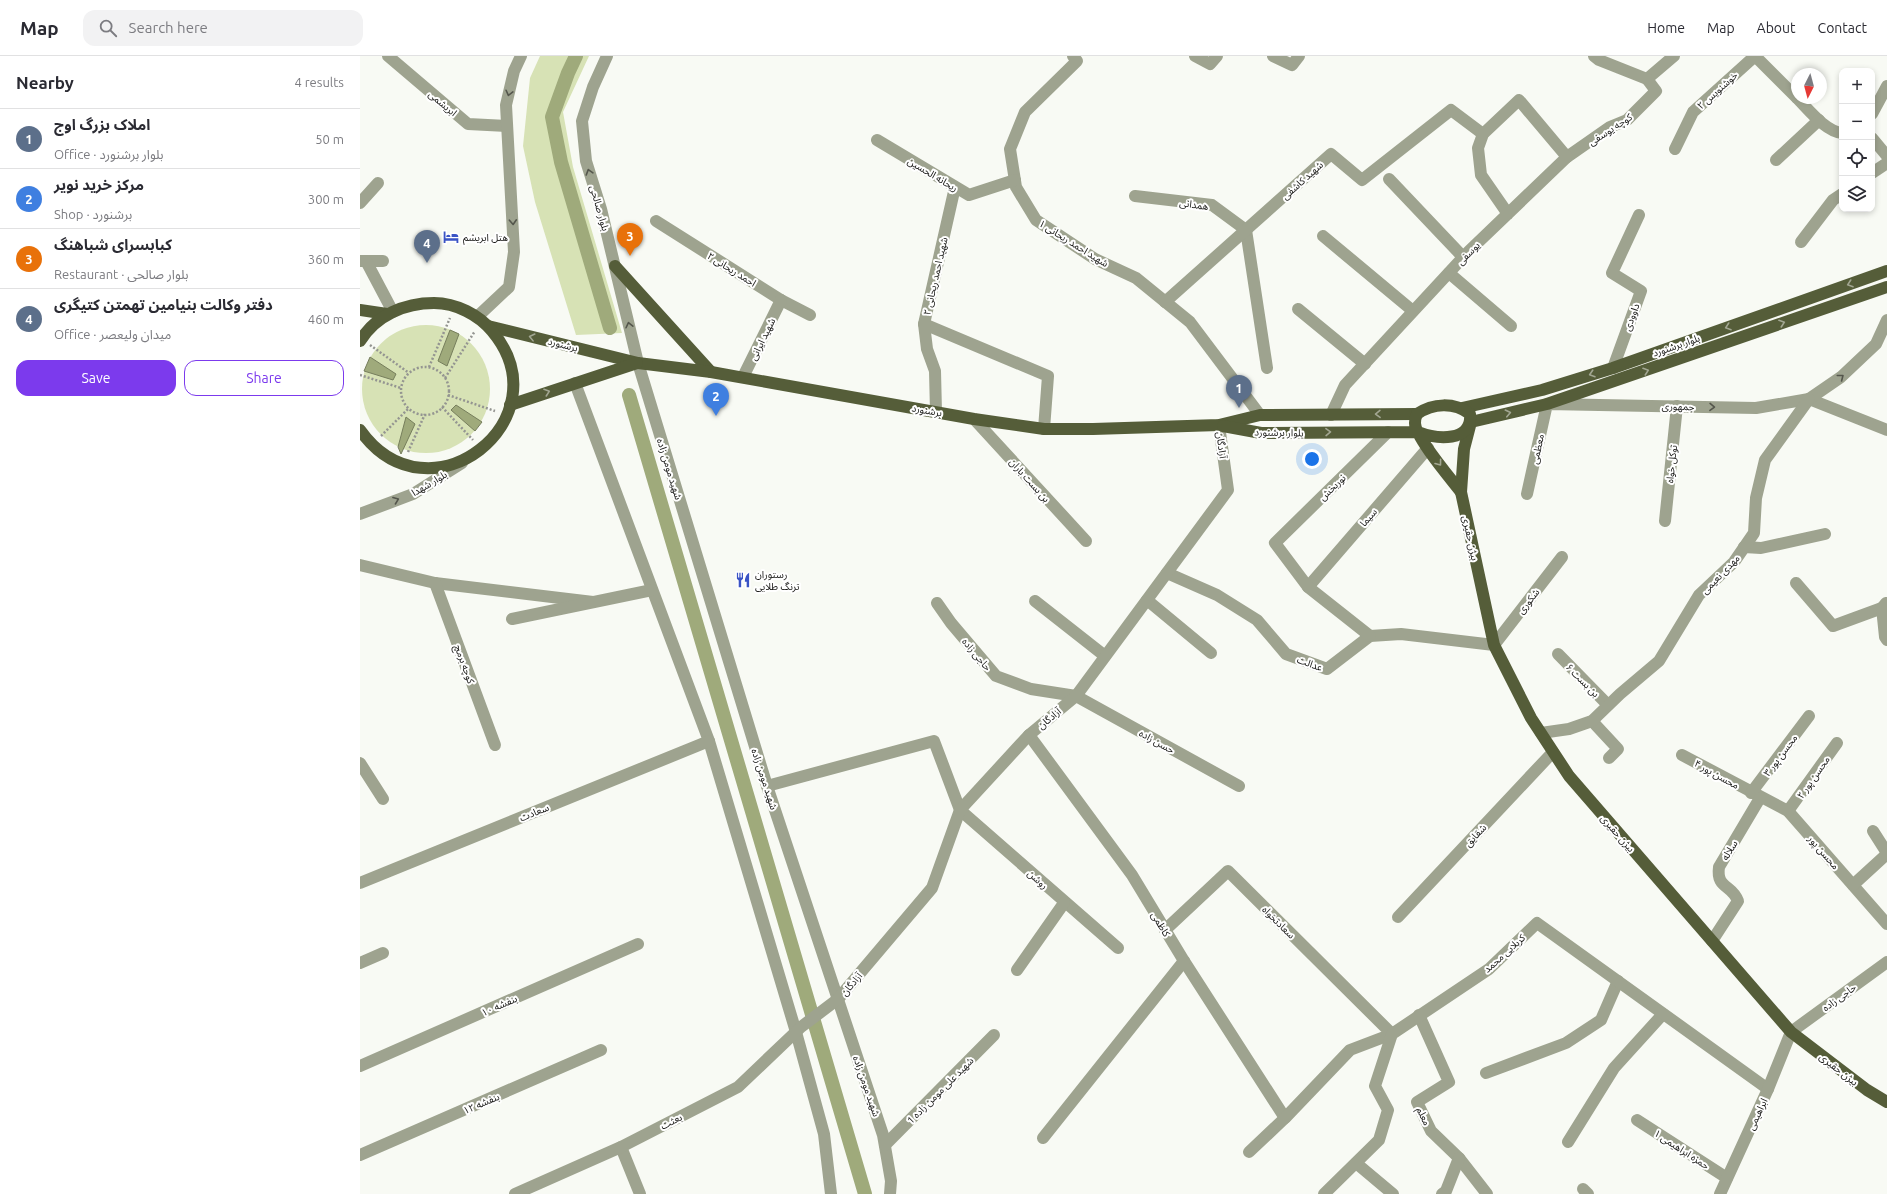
<!DOCTYPE html>
<html lang="en">
<head>
<meta charset="utf-8">
<style>
	:root { --surface:#fff; --page:#f2f2f3; --text:#2b2b33; --muted:#7c7c81; --line:#e1e1e2; --accent:#7c3aed }
	body { margin:0; font-family:Ubuntu,"Noto Sans Arabic",sans-serif; background:var(--page); color:var(--text) }
	.controls { position:absolute; right:12px; top:12px; display:grid; overflow:hidden; border-radius:8px; box-shadow:0 2px 6px #0003 }
	.controls button { width:36px; height:36px; display:grid; place-items:center; padding:0; border:0; border-bottom:1px solid var(--line); background:var(--surface); color:var(--text); font:20px sans-serif }
	.compass { position:absolute; left:1431px; top:12px; width:36px; height:36px; border-radius:50%; background:var(--surface); box-shadow:0 2px 6px #0003; rotate:186deg }
	.you { position:absolute; left:952px; top:403px; width:14px; height:14px; margin:-10px; border:3px solid #fff; border-radius:50%; background:#1a73e8; box-shadow:0 0 0 6px #1a73e833 }
	.badge { display:grid; place-items:center; width:26px; height:26px; border-radius:50%; background:var(--accent); color:#fff; font-size:13px; font-weight:700 }
	.pin { position:absolute; translate:-50% -33px; filter:drop-shadow(0 1px 2px #0008) }
	.pin::after { content:''; position:absolute; top:21px; width:14px; height:12px; background:inherit; clip-path:polygon(0 0,100% 0,50% 100%) }
	.list { margin:0; padding:0; list-style:none }
	h2 { display:flex; justify-content:space-between; align-items:center; height:52px; margin:0; padding:0 16px; font-size:17px }
	h2 small { font-size:13px; font-weight:400; color:var(--muted) }
	.list li { display:grid; grid-template-columns:26px 1fr auto; gap:12px; align-items:center; box-sizing:border-box; height:60px; padding:0 16px; border-top:1px solid var(--line) }
	.list b { display:block; font-size:15px; white-space:nowrap }
	.list p { margin:0; font-size:13px; white-space:nowrap; color:var(--muted) }
	.list em { font-size:13px; font-style:normal; color:var(--muted) }
	.actions { display:flex; gap:8px; padding:12px 16px }
	.actions a { flex:1; padding:9px 0; border:1px solid var(--accent); border-radius:12px; text-align:center; font-size:14px; color:var(--accent) }
	.actions .main { background:var(--accent); color:#fff }
	.icon { flex:none; width:22px; height:22px; fill:none; stroke:currentColor; stroke-width:2; stroke-linecap:round; stroke-linejoin:round }
	.map { position:relative; flex:none; width:1527px; height:1138px; overflow:hidden }
	header { display:flex; align-items:center; gap:24px; box-sizing:border-box; height:56px; padding:0 20px; background:var(--surface); border-bottom:1px solid var(--line) }
	header strong { font-size:19px }
	nav { display:flex; gap:22px; margin-inline-start:auto; font-size:14px }
	.search { width:280px; height:36px; background:var(--page); display:flex; align-items:center; gap:10px; box-sizing:border-box; padding:0 14px; border-radius:12px; color:var(--muted); font-size:15px }
	main { display:flex }
	aside { flex:1; background:var(--surface) }
	.map>svg:first-child { display:block }
</style>
</head>
<body>
<header>
<strong>Map</strong>
<div class="search"><svg class="icon" aria-label="search" viewBox="0 0 24 24"><circle cx="10" cy="10" r="6"/><path d="M15 15l6 6"/></svg>Search here</div>
<nav><a>Home</a><a>Map</a><a>About</a><a>Contact</a></nav>
</header>
<main>
<aside>
<h2>Nearby<small>4 results</small></h2>
<ul class="list">
<li><span class="badge" style="background:#5c6f8a">1</span><div><b>املاک بزرگ اوج</b><p>Office · بلوار برشنورد</p></div><em>50 m</em></li>
<li><span class="badge" style="background:#3f7fe0">2</span><div><b>مرکز خرید نویر</b><p>Shop · برشنورد</p></div><em>300 m</em></li>
<li><span class="badge" style="background:#e8710a">3</span><div><b>کبابسرای شباهنگ</b><p>Restaurant · بلوار صالحی</p></div><em>360 m</em></li>
<li><span class="badge" style="background:#5c6f8a">4</span><div><b>دفتر وکالت بنیامین تهمتن کتیگری</b><p>Office · میدان ولیعصر</p></div><em>460 m</em></li>
</ul>
<div class="actions"><a class="main">Save</a><a>Share</a></div>
</aside>
<div class="map">
<svg width="1527" height="1138" viewBox="0 0 1527 1138">
	<rect width="100%" height="100%" fill="#f8faf4"/>
	<g fill="#d7e2b5">
		<polygon points="180,0 229,0 203,56 213,111 262,277 216,279 175,146 163,90 170,22"/>
		<circle cx="66" cy="333" r="64"/>
	</g>
	<g fill="#9faa7b" stroke="#767e5c">
		<polygon points="90,274 99,278 87,310 78,305"/>
		<polygon points="10,301 36,318 33,324 4,315"/>
		<polygon points="96,349 122,366 115,375 91,354"/>
		<polygon points="46,361 55,368 41,398 38,391"/>
	</g>
	<g fill="none" stroke-linecap="round" stroke-linejoin="round">
		<g stroke="#9faa7b" stroke-width="14">
			<polyline points="216,0 208,17 192,61 201,106 250,272"/>
			<polyline points="269,339 505,1138"/>
		</g>
		<g stroke="#949591" stroke-width="2.5" stroke-dasharray="2 2" stroke-linecap="butt">
			<polyline points="10,289 49,317"/>
			<polyline points="69,311 90,262"/>
			<circle cx="65" cy="335" r="24"/>
			<polyline points="0,319 41,332"/>
			<polyline points="85,322 115,275"/>
			<polyline points="88,339 135,355"/>
			<polyline points="82,351 113,384"/>
			<polyline points="21,380 49,352"/>
			<polyline points="48,396 65,358"/>
		</g>
		<g stroke="#9ea38f" stroke-width="12">
			<polyline points="28,0 108,68 147,70"/>
			<polyline points="247,0 233,31 222,65 226,105 241,153 278,307 407,730 523,1079 531,1125 530,1138"/>
			<polyline points="713,0 717,5 665,56 650,93 656,131 676,164 735,203 776,222 830,266 900,359"/>
			<polyline points="835,0 850,8 857,0"/>
			<polyline points="913,0 932,9 939,0"/>
			<polyline points="1395,0 1437,42"/>
			<polyline points="1287,23 1314,0"/>
			<path d="M1437,42C1449,54 1465,75 1482,77"/>
			<polyline points="1512,58 1527,30"/>
			<polyline points="1512,82 1527,100"/>
			<polyline points="517,84 609,139 655,124"/>
			<polyline points="1315,93 1333,56 1395,0"/>
			<polyline points="1207,101 1250,71 1267,64 1296,35 1287,23 1239,4 1234,0"/>
			<polyline points="1416,104 1459,64"/>
			<polyline points="1512,117 1527,107"/>
			<polyline points="1029,123 1103,201"/>
			<polyline points="775,140 852,149 886,174 907,312"/>
			<polyline points="0,147 18,127"/>
			<polyline points="296,165 421,244 450,259"/>
			<polyline points="963,180 1053,255"/>
			<polyline points="1441,186 1473,144 1482,138"/>
			<polyline points="0,205 23,205"/>
			<polyline points="6,205 33,256"/>
			<polyline points="1089,217 1151,270"/>
			<polyline points="805,246 971,98 1002,124 1091,54 1123,78"/>
			<polyline points="938,253 1005,308"/>
			<polyline points="117,261 149,231 154,196 146,49 154,15 161,0"/>
			<polyline points="564,268 688,320 684,373"/>
			<polyline points="1253,312 1281,235 1252,217 1279,159"/>
			<polyline points="383,321 421,244"/>
			<polyline points="215,327 349,685 436,976 464,1078 471,1138"/>
			<polyline points="1449,343 1527,374"/>
			<polyline points="576,356 575,315 567,293 564,268 595,131"/>
			<polyline points="971,359 985,329 1109,195 1207,101 1159,44 1123,78 1118,92 1121,119 1148,158"/>
			<polyline points="614,363 726,485"/>
			<polyline points="1167,438 1187,348 1396,352 1449,343 1481,321 1516,288 1527,264"/>
			<polyline points="0,458 53,438 102,407"/>
			<polyline points="1305,465 1317,350"/>
			<polyline points="1384,491 1401,492 1465,478"/>
			<polyline points="0,509 75,527 233,546"/>
			<polyline points="807,517 857,539 897,564 926,598 967,613 1010,580 1041,578 1134,589 1202,501"/>
			<polyline points="75,527 135,689"/>
			<polyline points="1436,527 1473,570 1522,552"/>
			<polyline points="948,531 1068,392"/>
			<polyline points="787,544 851,597"/>
			<polyline points="675,545 745,600"/>
			<polyline points="577,547 591,567 636,620 671,633 716,640 879,730"/>
			<polyline points="1526,547 1522,552 1525,581 1527,584"/>
			<polyline points="152,563 292,534"/>
			<polyline points="1010,580 948,531 915,487 1028,376"/>
			<polyline points="1198,598 1248,649"/>
			<polyline points="1232,665 1258,693 1249,702"/>
			<polyline points="1181,677 1209,673 1232,665 1260,638 1299,605 1339,539 1374,506 1394,477 1396,442 1405,404 1449,343"/>
			<polyline points="669,679 772,819 824,905 925,1062"/>
			<polyline points="1322,699 1428,755 1527,868"/>
			<polyline points="0,707 23,743"/>
			<polyline points="407,730 574,685 600,754 758,892"/>
			<polyline points="1391,737 1449,660"/>
			<polyline points="1428,755 1477,687"/>
			<polyline points="1513,775 1527,797"/>
			<polyline points="0,827 349,685"/>
			<polyline points="1493,829 1527,798"/>
			<polyline points="1038,861 1193,696"/>
			<polyline points="805,874 868,815 1032,978 990,994 925,1062 889,1096"/>
			<path d="M1352,885L1378,845C1372,828 1356,833 1359,811L1400,742"/>
			<polyline points="0,907 23,897"/>
			<polyline points="657,914 704,847"/>
			<polyline points="1059,959 1089,1026 1057,1046 1071,1075 1099,1102 1127,1138"/>
			<polyline points="0,1010 278,888"/>
			<polyline points="1126,1017 1206,987 1241,964 1258,925"/>
			<polyline points="1277,1064 1367,1122"/>
			<polyline points="683,1082 824,905"/>
			<polyline points="1208,1086 1254,1012 1303,958"/>
			<polyline points="525,1089 634,979"/>
			<polyline points="261,1091 280,1138"/>
			<polyline points="0,1099 241,994"/>
			<polyline points="996,1107 1033,1138"/>
			<polyline points="1223,1133 1228,1138"/>
			<polyline points="155,1138 261,1091 378,1031 441,971 478,943 572,832 600,754 669,679 716,640 868,434 859,369"/>
			<polyline points="964,1138 1019,1084 1028,1054 1015,1030 1032,978 1129,913 1177,867 1408,1033"/>
			<polyline points="1082,1138 1086,1135 1099,1102"/>
			<polyline points="1360,1138 1408,1033 1431,976 1527,906"/>
		</g>
		<g stroke="#555d39" stroke-width="12">
			<polyline points="255,210 351,316"/>
			<polyline points="1527,231 1187,348 1111,366 1104,393 1101,436 1134,589 1171,662 1209,720 1431,976 1507,1034 1527,1046"/>
			<polyline points="0,254 27,258"/>
			<polyline points="128,270 278,307 351,316 614,363 684,373 733,373 859,369 900,359 1057,358"/>
			<path d="M0,285C16,259 45,247 74,247C96,247 119,259 132,275C206,363 69,471 0,374"/>
			<polyline points="150,349 277,307"/>
			<polyline points="1102,352 1182,334 1253,312 1527,215"/>
			<path d="M863,370L901,377L1058,376C1076,383 1113,387 1110,358C1094,346 1073,347 1057,358C1056,360 1055,364 1055,367C1055,381 1091,423 1101,436"/>
		</g>
	</g>
	<defs><path id="oneway-chevron" d="M-2-3.5L2.5 0L-2 3.5" fill="none" stroke-width="1.6" stroke-linecap="round" stroke-linejoin="round"/></defs>
	<g stroke="#54564c">
		<use href="#oneway-chevron" transform="translate(149 37) rotate(104)"/>
		<use href="#oneway-chevron" transform="translate(229 116) rotate(-107)"/>
		<use href="#oneway-chevron" transform="translate(153 166) rotate(87)"/>
		<use href="#oneway-chevron" transform="translate(269 269) rotate(-103)"/>
		<use href="#oneway-chevron" transform="translate(1481 321) rotate(-38)"/>
		<use href="#oneway-chevron" transform="translate(1352 351) rotate(1)"/>
		<use href="#oneway-chevron" transform="translate(36 444) rotate(-21)"/>
	</g>
	<g stroke="#a2a692">
		<use href="#oneway-chevron" transform="translate(1490 228) rotate(161)"/>
		<use href="#oneway-chevron" transform="translate(1422 267) rotate(-19)"/>
		<use href="#oneway-chevron" transform="translate(1368 271) rotate(161)"/>
		<use href="#oneway-chevron" transform="translate(172 281) rotate(-166)"/>
		<use href="#oneway-chevron" transform="translate(1286 315) rotate(-19)"/>
		<use href="#oneway-chevron" transform="translate(1232 318) rotate(162)"/>
		<use href="#oneway-chevron" transform="translate(187 336) rotate(-19)"/>
		<use href="#oneway-chevron" transform="translate(1148 357) rotate(-13)"/>
		<use href="#oneway-chevron" transform="translate(1018 358) rotate(179)"/>
		<use href="#oneway-chevron" transform="translate(968 376) rotate(-1)"/>
		<use href="#oneway-chevron" transform="translate(1079 407) rotate(53)"/>
	</g>
	<defs>
		<symbol id="hotel-bare" viewBox="-9 -9 18 18"><path d="M-6-4.5h1.5V1H6V5H4.5V3h-9V5H-6ZM-4 0a1.8 1.8 0 1 1 3.6 0ZM.5 0V-2.5h3Q6-2.5 6 0Z" fill="#3a53c5" stroke="#fff" stroke-width="2.5" paint-order="stroke"/></symbol>
		<symbol id="restaurant-bare" viewBox="-9 -9 18 18"><path d="M-5-6h1v4h1v-4h1v4h1v-4h1v5L-1.5 .5V6h-2V.5L-5-1ZM5-6V6H3V1.5H1.5Q1.5-4 5-6Z" fill="#3a53c5" stroke="#fff" stroke-width="2.5" paint-order="stroke"/></symbol>
	</defs>
	<g fill-rule="evenodd">
		<use href="#hotel-bare" x="80" y="170" width="22" height="22"/>
		<use href="#restaurant-bare" x="372" y="513" width="22" height="22"/>
	</g>
	<g text-anchor="middle" stroke-width="4" stroke-linejoin="round" paint-order="stroke">
		<g font-size="10" fill="#171715" stroke="#fff">
			<text transform="translate(1357 34) rotate(-42)" y="4">خوشنویس ۲</text>
			<text transform="translate(83 47) rotate(40)" y="4">ابریشمی</text>
			<text transform="translate(1250 73) rotate(-33)" y="4">کوچه یوسفی</text>
			<text transform="translate(573 118) rotate(31)" y="4">ریحانه الحسین</text>
			<text transform="translate(942 124) rotate(-42)" y="4">شهید کاشفی</text>
			<text transform="translate(834 148) rotate(8)" y="4">همدانی</text>
			<text transform="translate(240 152) rotate(74)" y="4">بلوار صالحی</text>
			<text transform="translate(714 187) rotate(32)" y="4">شهید احمد ریحانی ۱</text>
			<text transform="translate(1108 197) rotate(-46)" y="4">یوسفی</text>
			<text transform="translate(372 213) rotate(32)" y="4">احمد ریحانی ۲</text>
			<text transform="translate(575 220) rotate(-77)" y="4">شهید احمد ریحانی ۲</text>
			<text transform="translate(1271 261) rotate(-70)" y="4">داوودی</text>
			<text transform="translate(402 283) rotate(-64)" y="4">شهید ایرانی</text>
			<text transform="translate(203 288) rotate(14)" y="4">برشنورد</text>
			<text transform="translate(1316 289) rotate(-19)" y="4">بلوار برشنورد</text>
			<text transform="translate(1318 350) rotate(1)" y="4">جمهوری</text>
			<text transform="translate(567 354) rotate(10)" y="4">برشنورد</text>
			<text transform="translate(919 376) rotate(1)" y="4">بلوار برشنورد</text>
			<text transform="translate(862 389) rotate(83)" y="4">آزادگان</text>
			<text transform="translate(1177 393) rotate(-78)" y="4">معظمی</text>
			<text transform="translate(1311 408) rotate(-84)" y="4">توکل خواه</text>
			<text transform="translate(310 413) rotate(73)" y="4">شهید مومن زاده</text>
			<text transform="translate(670 424) rotate(48)" y="4">بن بست باران</text>
			<text transform="translate(69 427) rotate(-31)" y="4">بلوار شهدا</text>
			<text transform="translate(972 431) rotate(-44)" y="4">نوربخش</text>
			<text transform="translate(1008 461) rotate(-49)" y="4">سیما</text>
			<text transform="translate(1111 482) rotate(78)" y="4">بیژن حقیری</text>
			<text transform="translate(1360 518) rotate(-46)" y="4">مهدی نعیمی</text>
			<text transform="translate(1168 545) rotate(-52)" y="4">شکوری</text>
			<text transform="translate(617 598) rotate(50)" y="4">حاجی زاده</text>
			<text transform="translate(950 607) rotate(20)" y="4">عدالت</text>
			<text transform="translate(105 608) rotate(70)" y="4">کوچه برمچ</text>
			<text transform="translate(1223 624) rotate(45)" y="4">بن بست ۶</text>
			<text transform="translate(689 662) rotate(-40)" y="4">آزادگان</text>
			<text transform="translate(797 685) rotate(29)" y="4">حسن زاده</text>
			<text transform="translate(1420 699) rotate(-53)" y="4">محسن پور ۳</text>
			<text transform="translate(1357 718) rotate(29)" y="4">محسن پور ۴</text>
			<text transform="translate(1453 721) rotate(-55)" y="4">محسن پور ۲</text>
			<text transform="translate(405 723) rotate(72)" y="4">شهید مومن زاده</text>
			<text transform="translate(174 756) rotate(-22)" y="4">سعادت</text>
			<text transform="translate(1258 777) rotate(49)" y="4">بیژن حقیری</text>
			<text transform="translate(1115 779) rotate(-47)" y="4">شقایق</text>
			<text transform="translate(1369 794) rotate(-59)" y="4">سلاله</text>
			<text transform="translate(1464 796) rotate(49)" y="4">محسن پور</text>
			<text transform="translate(678 823) rotate(42)" y="4">روشن</text>
			<text transform="translate(919 866) rotate(45)" y="4">سعادتخواه</text>
			<text transform="translate(801 868) rotate(59)" y="4">کاظمی</text>
			<text transform="translate(1144 897) rotate(-42)" y="4">کربلایی محمد</text>
			<text transform="translate(491 928) rotate(-50)" y="4">آزادگان</text>
			<text transform="translate(1479 941) rotate(-36)" y="4">حاجی زاده</text>
			<text transform="translate(139 949) rotate(-24)" y="4">بنفشه ۱۰</text>
			<text transform="translate(1479 1013) rotate(38)" y="4">بیژن حقیری</text>
			<text transform="translate(507 1030) rotate(71)" y="4">شهید مومن زاده</text>
			<text transform="translate(580 1034) rotate(-45)" y="4">شهید علی مومن زاده 1</text>
			<text transform="translate(121 1047) rotate(-23)" y="4">بنفشه ۱۲</text>
			<text transform="translate(1397 1058) rotate(-65)" y="4">ابراهیمی</text>
			<text transform="translate(1064 1060) rotate(64)" y="4">معلم</text>
			<text transform="translate(311 1065) rotate(-27)" y="4">بعثت</text>
			<text transform="translate(1322 1093) rotate(33)" y="4">حمزه ابراهیمی ۱</text>
		</g>
		<g font-size="10" fill="#171715" stroke="#fff" text-anchor="start">
			<text x="103" y="185">هتل ابریشم</text>
			<text x="395" y="522">رستوران<tspan x="395" dy="12">ترنگ طلایی</tspan></text>
		</g>
	</g>
</svg>
<div class="controls">
<button>+</button>
<button>−</button>
<button><svg class="icon" aria-label="locate" viewBox="0 0 24 24"><circle cx="12" cy="12" r="6"/><path d="M12 2v4M12 18v4M2 12h4M18 12h4"/></svg></button>
<button><svg class="icon" aria-label="layers" viewBox="0 0 24 24"><path d="M12 4l9 5-9 5-9-5zM3 14l9 5 9-5"/></svg></button>
</div>
<svg class="compass" viewBox="-18 -18 36 36"><path d="M0-13l5 13h-10z" fill="#e53935"/><path d="M0 13l5-13h-10z" fill="#7c7c81"/></svg>
<div class="you"></div>
<div class="pin badge" style="left:879px;top:352px;background:#5c6f8a">1</div>
<div class="pin badge" style="left:356px;top:360px;background:#3f7fe0">2</div>
<div class="pin badge" style="left:270px;top:200px;background:#e8710a">3</div>
<div class="pin badge" style="left:67px;top:207px;background:#5c6f8a">4</div>
</div>
</main>
</body>
</html>
